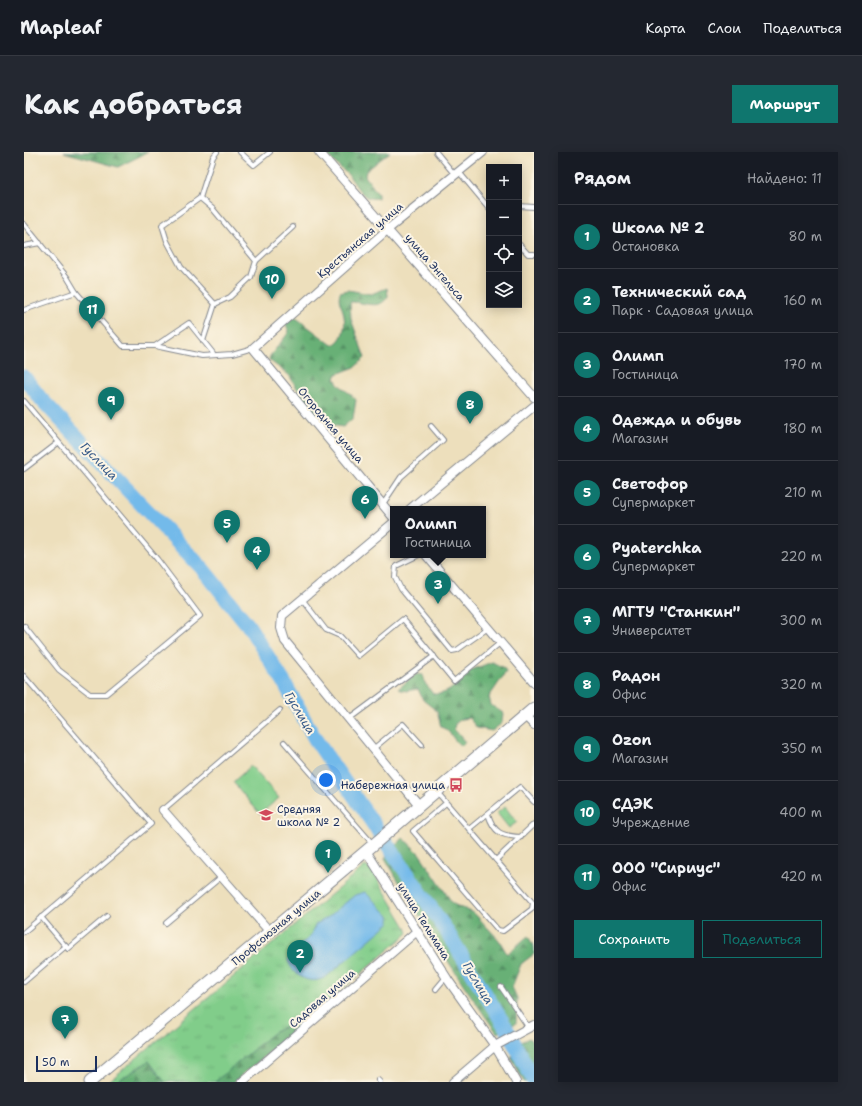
<!DOCTYPE html>
<html lang="ru">
<head>
<meta charset="utf-8">
<style>
	:root { --surface:#171b24; --page:#242831; --text:#f1f3f6; --muted:#9ea1a6; --line:#363941; --accent:#0f766e }
	body { margin:0; font-family:"Shantell Sans",sans-serif; background:var(--page); color:var(--text) }
	.controls { position:absolute; right:12px; top:12px; display:grid; overflow:hidden; border-radius:0px; box-shadow:0 2px 10px #0003 }
	.controls button { width:36px; height:36px; display:grid; place-items:center; padding:0; border:0; border-bottom:1px solid var(--line); background:var(--surface); color:var(--text); font:20px sans-serif }
	.scale { position:absolute; left:12px; bottom:10px; width:61px; box-sizing:border-box; padding-left:4px; border:2px solid #1b2f5e; border-top:0; font-size:11px; line-height:14px; white-space:nowrap; color:#1b2f5e; -webkit-text-stroke:3px #fcf5e5; paint-order:stroke }
	.you { position:absolute; left:302px; top:628px; width:14px; height:14px; margin:-10px; border:3px solid #fff; border-radius:50%; background:#1a73e8; box-shadow:0 0 0 6px #1a73e833 }
	.badge { display:grid; place-items:center; width:26px; height:26px; border-radius:50%; background:var(--accent); color:#fff; font-size:13px; font-weight:700 }
	.pin { position:absolute; translate:-50% -33px; filter:drop-shadow(0 1px 2px #0008) }
	.pin::after { content:''; position:absolute; top:21px; width:14px; height:12px; background:inherit; clip-path:polygon(0 0,100% 0,50% 100%) }
	.popup { position:absolute; left:366px; top:354px; width:96px; height:52px; box-sizing:border-box; display:grid; place-content:center; border-radius:0px; background:var(--surface); filter:drop-shadow(0 1px 3px #0005); font-size:13px; white-space:nowrap; color:var(--muted) }
	.popup b { font-size:15px; color:var(--text) }
	.popup::after { content:''; position:absolute; left:50%; top:100%; margin-left:-8px; border:8px solid transparent; border-top-color:var(--surface) }
	.list { margin:0; padding:0; list-style:none }
	h2 { display:flex; justify-content:space-between; align-items:center; height:52px; margin:0; padding:0 16px; font-size:17px }
	h2 small { font-size:13px; font-weight:400; color:var(--muted) }
	.list li { display:grid; grid-template-columns:26px 1fr auto; gap:12px; align-items:center; box-sizing:border-box; height:64px; padding:0 16px; border-top:1px solid var(--line) }
	.list b { display:block; font-size:15px; white-space:nowrap }
	.list p { margin:0; font-size:13px; white-space:nowrap; color:var(--muted) }
	.list em { font-size:13px; font-style:normal; color:var(--muted) }
	.actions { display:flex; gap:8px; padding:12px 16px }
	.actions a { flex:1; padding:9px 0; border:1px solid var(--accent); border-radius:0px; text-align:center; font-size:14px; color:var(--accent) }
	.actions .main { background:var(--accent); color:#fff }
	.icon { flex:none; width:22px; height:22px; fill:none; stroke:currentColor; stroke-width:2; stroke-linecap:round; stroke-linejoin:round }
	.map { position:relative; flex:none; width:510px; height:930px; overflow:hidden; border-radius:0px }
	header { display:flex; align-items:center; gap:24px; box-sizing:border-box; height:56px; padding:0 20px; background:var(--surface); border-bottom:1px solid var(--line) }
	header strong { font-size:19px }
	nav { display:flex; gap:22px; margin-inline-start:auto; font-size:14px }
	.intro { display:flex; align-items:center; justify-content:space-between; box-sizing:border-box; height:96px; padding:0 24px }
	h1 { margin:0; font-size:28px }
	.button { padding:10px 18px; border-radius:0px; background:var(--accent); color:#fff; font-size:14px; font-weight:700 }
	main { display:flex; gap:24px; padding:0 24px }
	aside { flex:1; background:var(--surface); border-radius:0px; box-shadow:0 2px 10px #0003 }
	.map>svg:first-child { display:block }
</style>
</head>
<body>
<header>
<strong>Mapleaf</strong>
<nav><a>Карта</a><a>Слои</a><a>Поделиться</a></nav>
</header>
<div class="intro"><h1>Как добраться</h1><a class="button">Маршрут</a></div>
<main>
<div class="map">
<svg width="510" height="930" viewBox="0 0 510 930">
	<defs>
		<pattern id="grass-tufts" width="24" height="20" patternUnits="userSpaceOnUse"><rect width="24" height="20" fill="#81cd8a"/><path d="M3 7l-1-3M5 7V3M7 7l1-3M15 17l-1-3M17 17v-4M19 17l1-3" fill="none" stroke="#6fb07a"/></pattern>
		<pattern id="forest-firs" width="22" height="20" patternUnits="userSpaceOnUse"><rect width="22" height="20" fill="#68b076"/><path d="M5 1l3.5 6h-7zM16 11l3.5 6h-7z" fill="#559064"/></pattern>
	</defs>
	<rect width="100%" height="100%" fill="#fcf5e5"/>
	<filter id="ink" filterUnits="userSpaceOnUse"><feTurbulence type="fractalNoise" baseFrequency=".025" numOctaves="2"/><feDisplacementMap in="SourceGraphic" scale="8" xChannelSelector="R" yChannelSelector="G"/><feConvolveMatrix kernelMatrix="1 2 1 2 8 2 1 2 1" color-interpolation-filters="sRGB"/></filter>
	<filter id="wash" filterUnits="userSpaceOnUse"><feTurbulence type="fractalNoise" baseFrequency=".012" numOctaves="4" result="noise"/><feDisplacementMap in="SourceGraphic" scale="16" xChannelSelector="R" yChannelSelector="G"/><feGaussianBlur stdDeviation="0.9" result="paint"/><feColorMatrix in="noise" values="0 0 0 0 0 0 0 0 0 0 0 0 0 0 0 0 0 1.4 0 .05"/><feComposite in="paint" operator="in"/></filter>
	<g filter="url(#wash)">
		<rect width="100%" height="100%" fill="#eddfbc"/>
		<g fill="url(#grass-tufts)" stroke="#4e7e74">
			<polygon points="481,655 493,670 485,676 473,661"/>
			<polygon points="341,714 348,718 382,775 384,781 210,930 84,930"/>
		</g>
		<g fill="url(#forest-firs)" stroke="#42706a">
			<polygon points="40,0 124,0 94,15"/>
			<path d="M302,0H366L342,19L341,24L354,42V46C336,50 332,29 321,20C314,13 307,9 302,0Z"/>
			<path d="M363,136L364,144C356,160 339,149 326,150L327,167L341,206L331,215L313,222L311,226C315,236 325,239 332,248L329,266L319,275L301,272L283,253L265,223L245,208L246,204L265,180L261,170L271,165L308,193C319,190 322,174 320,164C319,154 313,151 316,140L324,138L347,142Z"/>
			<path d="M468,510L480,516L482,520L465,545L467,553L479,561L478,571L468,579L453,576L445,566L437,567L431,572L430,577L441,590L438,594C429,590 428,579 417,575L413,559L399,548L394,537L382,539L374,537L392,522L399,523L401,531L409,542C430,543 432,528 447,518C454,515 461,513 468,510Z"/>
			<path d="M379,686L395,701L429,752L450,761L475,788L483,802L504,784L510,795V802L497,812L488,835L493,846L492,871L473,881C432,824 396,766 361,706Z"/>
			<polygon points="287,859 287,867 209,930 191,930 249,881"/>
			<polygon points="505,886 510,892 510,930 500,930 487,905 497,890"/>
			<polygon points="125,909 141,930 92,930"/>
		</g>
		<polygon fill="#81cd8a" stroke="#4e7e74" points="227,614 255,646 236,662 209,630"/>
		<path fill="#73baea" stroke="#4774a4" d="M341,740L366,765V770L302,825C286,834 269,824 264,808L268,799L286,785L292,772L303,766L331,743Z"/>
		<g fill="none" stroke-linecap="round" stroke-linejoin="round">
			<polyline stroke="#73baea" stroke-width="15" points="0,225 17,247 178,416 224,473 261,532 291,587 420,775 481,874 510,929"/>
		</g>
	</g>
	<g filter="url(#ink)">
		<g fill="none" stroke-linecap="round" stroke-linejoin="round">
			<defs>
				<g id="lane">
					<polyline points="216,0 230,13 246,0"/>
					<polyline points="412,0 431,23"/>
					<polyline points="435,20 465,56"/>
					<polyline points="176,46 189,57 232,109 227,125 206,145 191,152 179,189"/>
					<polyline points="495,54 510,55"/>
					<polyline points="0,72 43,125 52,140"/>
					<polyline points="495,92 504,102 510,102"/>
					<polyline points="0,94 16,91"/>
					<polyline points="232,109 269,75"/>
					<polyline points="191,152 157,115 143,89 138,73 176,46 189,5 193,0"/>
					<polyline points="0,158 52,140 99,194 131,194 178,204 208,202 229,196"/>
					<polyline points="131,194 165,171 189,201"/>
					<polyline points="0,249 133,407 176,464 82,542 66,542 35,518 0,474"/>
					<polyline points="0,317 34,291"/>
					<polyline points="359,352 377,325 419,288 407,274"/>
					<polyline points="395,403 372,414 371,425 377,437 428,499 433,498 464,476"/>
					<polyline points="278,447 302,478 316,484 334,504 379,467 430,529 476,491"/>
					<polyline points="0,524 127,672 0,780"/>
					<polyline points="325,567 410,504"/>
					<polyline points="260,590 348,691"/>
					<polyline points="349,597 379,572 398,593"/>
					<path d="M413,640C445,677 477,714 509,751L508,757L479,779L474,778L389,679L422,651"/>
					<polyline points="139,658 256,558"/>
					<path d="M464,662C470,681 477,684 497,685"/>
					<polyline points="445,677 496,635 510,650"/>
					<polyline points="472,708 510,672"/>
					<polyline points="17,765 44,797 83,764"/>
					<polyline points="142,771 197,725"/>
					<polyline points="0,830 42,794"/>
					<polyline points="477,835 505,876"/>
					<polyline points="412,837 422,825"/>
					<polyline points="354,928 356,930"/>
				</g>
				<g id="street">
					<polyline points="295,0 510,245"/>
					<polyline points="386,357 510,254"/>
					<polyline points="369,365 229,196 363,78 459,0"/>
					<polyline points="369,371 258,464 257,476 261,489 395,653"/>
					<polyline points="402,403 510,530"/>
					<polyline points="501,564 510,573"/>
					<polyline points="139,658 246,780"/>
					<polyline points="342,699 424,828 471,894 492,930"/>
					<polyline points="218,930 393,779"/>
					<polyline points="429,930 471,894 510,873"/>
				</g>
				<polyline id="secondary" points="66,930 342,699 510,556"/>
			</defs>
			<use href="#lane" stroke="#84878d" stroke-width="6"/>
			<use href="#street" stroke="#84878d" stroke-width="10"/>
			<use href="#secondary" stroke="#84878d" stroke-width="13"/>
			<use href="#lane" stroke="#fff" stroke-width="4"/>
			<use href="#street" stroke="#fff" stroke-width="8"/>
			<use href="#secondary" stroke="#fff" stroke-width="11"/>
		</g>
	</g>
	<defs>
		<symbol id="bus-bare" viewBox="-9 -9 18 18"><path d="M-5-6H5V4H4V6H2V4H-2V6H-4V4H-5ZM-3.5-4V0h7V-4ZM-3.5 1.2v1.5H-2V1.2ZM2 1.2v1.5H3.5V1.2Z" fill="#d1495b" stroke="#fcf5e5" stroke-width="2.5" paint-order="stroke"/></symbol>
		<symbol id="school-bare" viewBox="-9 -9 18 18"><path d="M0-5L7-2L0 1L-7-2ZM-4 1L0 2.5L4 1V4Q0 6-4 4Z" fill="#d1495b" stroke="#fcf5e5" stroke-width="2.5" paint-order="stroke"/></symbol>
	</defs>
	<g fill-rule="evenodd">
		<use href="#bus-bare" x="422" y="623" width="20" height="20"/>
		<use href="#school-bare" x="232" y="653" width="20" height="20"/>
	</g>
	<g text-anchor="middle" stroke-width="4" stroke-linejoin="round" paint-order="stroke">
		<g font-size="11" fill="#1b2f5e" stroke="#fcf5e5">
			<text transform="translate(336 88) rotate(-41)" y="4">Крестьянская улица</text>
			<text transform="translate(411 115) rotate(49)" y="4">улица Энгельса</text>
			<text transform="translate(307 273) rotate(50)" y="4">Огородная улица</text>
			<text transform="translate(400 769) rotate(58)" y="4">улица Тельмана</text>
			<text transform="translate(252 775) rotate(-40)" y="4">Профсоюзная улица</text>
			<text transform="translate(298 846) rotate(-41)" y="4">Садовая улица</text>
		</g>
		<g font-size="11" fill="#1b2f5e" stroke="#fcf5e5" text-anchor="end">
			<text x="421" y="637">Набережная улица</text>
			<text x="253" y="661" text-anchor="start">Средняя<tspan x="253" dy="13">школа № 2</tspan></text>
		</g>
		<g font-size="12" font-style="italic" fill="#355988" stroke="#fcf5e5">
			<text transform="translate(75 309) rotate(46)" y="4">Гуслица</text>
			<text transform="translate(276 561) rotate(59)" y="4">Гуслица</text>
			<text transform="translate(454 831) rotate(59)" y="4">Гуслица</text>
		</g>
	</g>
</svg>
<div class="controls">
<button>+</button>
<button>−</button>
<button><svg class="icon" aria-label="locate" viewBox="0 0 24 24"><circle cx="12" cy="12" r="6"/><path d="M12 2v4M12 18v4M2 12h4M18 12h4"/></svg></button>
<button><svg class="icon" aria-label="layers" viewBox="0 0 24 24"><path d="M12 4l9 5-9 5-9-5zM3 14l9 5 9-5"/></svg></button>
</div>
<div class="scale">50 m</div>
<div class="you"></div>
<div class="pin badge" style="left:304px;top:721px">1</div>
<div class="pin badge" style="left:276px;top:821px">2</div>
<div class="pin badge" style="left:414px;top:452px">3</div>
<div class="popup"><b>Олимп</b>Гостиница</div>
<div class="pin badge" style="left:233px;top:418px">4</div>
<div class="pin badge" style="left:203px;top:391px">5</div>
<div class="pin badge" style="left:341px;top:367px">6</div>
<div class="pin badge" style="left:41px;top:887px">7</div>
<div class="pin badge" style="left:446px;top:272px">8</div>
<div class="pin badge" style="left:87px;top:268px">9</div>
<div class="pin badge" style="left:248px;top:147px">10</div>
<div class="pin badge" style="left:68px;top:177px">11</div>
</div>
<aside>
<h2>Рядом<small>Найдено: 11</small></h2>
<ul class="list">
<li><span class="badge">1</span><div><b>Школа № 2</b><p>Остановка</p></div><em>80 m</em></li>
<li><span class="badge">2</span><div><b>Технический сад</b><p>Парк · Садовая улица</p></div><em>160 m</em></li>
<li><span class="badge">3</span><div><b>Олимп</b><p>Гостиница</p></div><em>170 m</em></li>
<li><span class="badge">4</span><div><b>Одежда и обувь</b><p>Магазин</p></div><em>180 m</em></li>
<li><span class="badge">5</span><div><b>Светофор</b><p>Супермаркет</p></div><em>210 m</em></li>
<li><span class="badge">6</span><div><b>Pyaterchka</b><p>Супермаркет</p></div><em>220 m</em></li>
<li><span class="badge">7</span><div><b>МГТУ &quot;Станкин&quot;</b><p>Университет</p></div><em>300 m</em></li>
<li><span class="badge">8</span><div><b>Радон</b><p>Офис</p></div><em>320 m</em></li>
<li><span class="badge">9</span><div><b>Ozon</b><p>Магазин</p></div><em>350 m</em></li>
<li><span class="badge">10</span><div><b>СДЭК</b><p>Учреждение</p></div><em>400 m</em></li>
<li><span class="badge">11</span><div><b>ООО &quot;Сириус&quot;</b><p>Офис</p></div><em>420 m</em></li>
</ul>
<div class="actions"><a class="main">Сохранить</a><a>Поделиться</a></div>
</aside>
</main>
</body>
</html>
